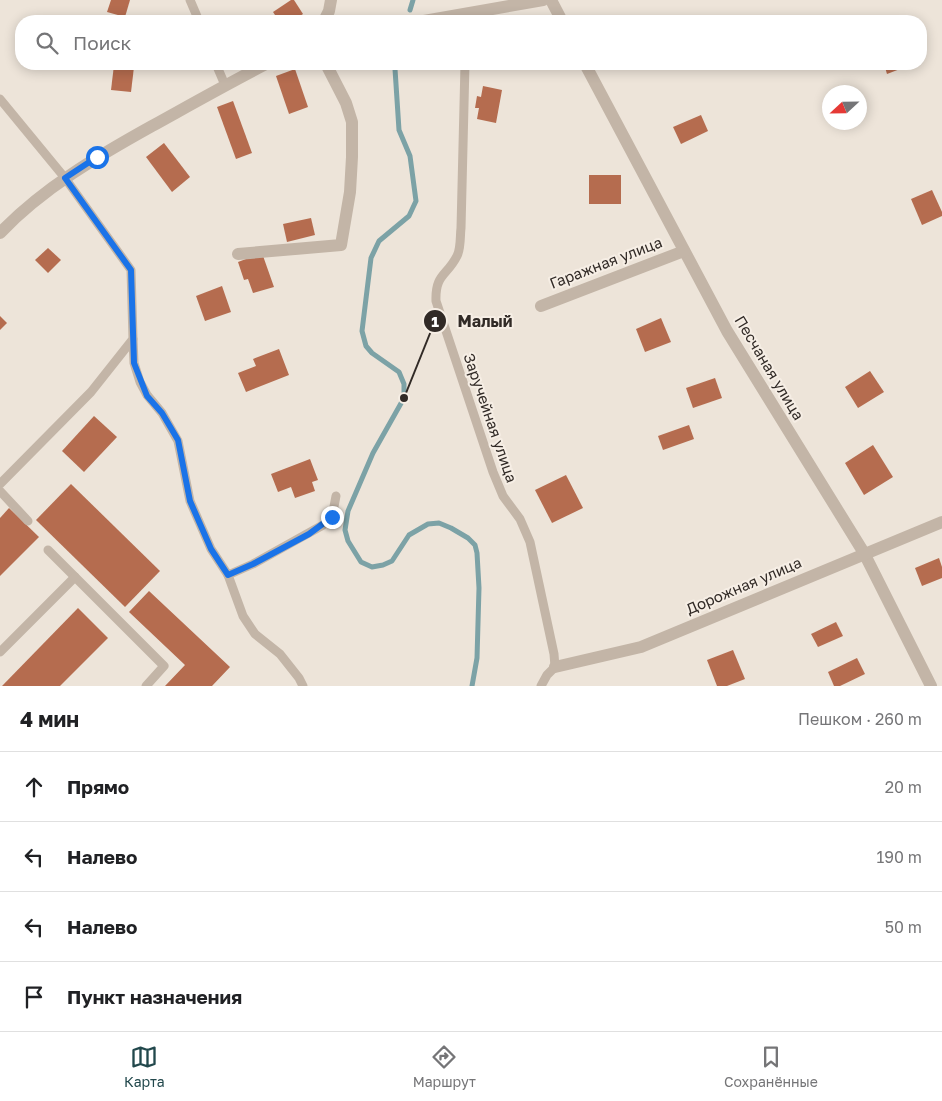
<!DOCTYPE html>
<html lang="ru">
<head>
<meta charset="utf-8">
<style>
	:root { --surface:#fff; --page:#f2f2f2; --text:#202124; --muted:#757577; --line:#e0e0e0; --accent:#22484c }
	body { margin:0; font-family:"Golos Text",sans-serif; background:var(--page); color:var(--text) }
	.compass { position:absolute; left:822px; top:85px; width:45px; height:45px; border-radius:50%; background:var(--surface); box-shadow:0 2px 12px #0003; rotate:248deg }
	.stop { position:absolute; width:15px; height:15px; margin:-11px; border:4px solid #1a73e8; border-radius:50%; background:#fff }
	.stop.end { background:#1a73e8; border-color:#fff; box-shadow:0 1px 5px #0008 }
	.list { margin:0; padding:0; list-style:none }
	h2 { display:flex; justify-content:space-between; align-items:center; height:65px; margin:0; padding:0 20px; font-size:21px }
	h2 small { font-size:16px; font-weight:400; color:var(--muted) }
	.list li { display:grid; grid-template-columns:32px 1fr auto; gap:15px; align-items:center; box-sizing:border-box; height:70px; padding:0 20px; border-top:1px solid var(--line) }
	.list b { display:block; font-size:19px; white-space:nowrap }
	.list em { font-size:16px; font-style:normal; color:var(--muted) }
	.icon { flex:none; width:28px; height:28px; fill:none; stroke:currentColor; stroke-width:2; stroke-linecap:round; stroke-linejoin:round }
	.map { position:relative; flex:none; width:942px; height:686px; overflow:hidden }
	.search { position:absolute; background:var(--surface); box-shadow:0 2px 12px #0003; left:15px; right:15px; top:15px; height:55px; display:flex; align-items:center; gap:12px; box-sizing:border-box; padding:0 18px; border-radius:20px; color:var(--muted); font-size:19px }
	.sheet { height:345px; background:var(--surface) }
	nav { display:flex; justify-content:space-around; align-items:center; box-sizing:border-box; height:70px; border-top:1px solid var(--line); background:var(--surface); font-size:14px; color:var(--muted) }
	nav a { display:grid; justify-items:center; gap:2px }
	nav .on { color:var(--accent) }
	.map>svg:first-child { display:block }
</style>
</head>
<body>
<div class="map">
<svg width="942" height="686" viewBox="0 0 942 686">
	<rect width="100%" height="100%" fill="#ede4d9"/>
	<g fill="none" stroke-linecap="round" stroke-linejoin="round">
		<g stroke="#7ca2a6" stroke-width="5">
			<polyline points="410,10 413,0"/>
			<polyline points="396,64 395,69 399,130 410,156 416,201 409,216 379,241 371,258 362,331 366,346 372,353 399,372 404,384 404,398 373,453 348,511 345,530 348,541 361,562 372,567 383,565 392,561 409,535 428,524 439,523 451,528 468,538 475,545 477,553 479,588 477,658 472,686"/>
		</g>
	</g>
	<g fill="#b56c4f">
		<polygon points="111,0 130,0 125,17 107,12"/>
		<polygon points="291,0 294,0 303,14 293,21 279,21 273,12"/>
		<polygon points="884,64 913,64 887,74"/>
		<polygon points="114,65 134,67 131,92 111,90"/>
		<polygon points="295,69 308,107 289,114 276,76"/>
		<polygon points="483,86 502,90 496,123 477,119 479,108 475,108 477,96 481,97"/>
		<polygon points="233,101 252,153 236,159 217,107"/>
		<polygon points="701,115 708,131 681,144 673,127"/>
		<polygon points="164,143 190,177 172,192 146,157"/>
		<rect x="589" y="175" width="32" height="29"/>
		<polygon points="932,190 942,212 942,216 922,225 911,199"/>
		<polygon points="311,218 315,235 287,242 283,224"/>
		<polygon points="48,248 61,260 48,273 35,260"/>
		<polygon points="262,253 274,287 253,293 248,279 244,280 238,262"/>
		<polygon points="222,286 231,312 205,321 196,296"/>
		<polygon points="0,316 7,323 0,330"/>
		<polygon points="661,318 671,342 645,352 636,329"/>
		<polygon points="279,349 289,375 246,392 238,373 256,366 253,359"/>
		<polygon points="870,371 884,392 858,408 845,387"/>
		<polygon points="715,378 722,398 693,408 686,388"/>
		<polygon points="94,416 117,437 84,472 62,451"/>
		<polygon points="689,425 694,439 663,450 658,436"/>
		<polygon points="873,445 893,477 864,495 845,463"/>
		<polygon points="310,459 318,480 312,482 315,491 295,498 291,487 278,492 271,474"/>
		<polygon points="566,475 583,508 552,523 535,490"/>
		<polygon points="71,484 160,571 125,607 36,520"/>
		<polygon points="9,508 39,537 0,576 0,518"/>
		<polygon points="939,558 942,567 942,578 922,586 915,568"/>
		<polygon points="149,591 230,667 212,686 165,686 185,665 129,612"/>
		<polygon points="78,608 108,638 60,686 2,686"/>
		<polygon points="836,622 843,636 818,647 811,634"/>
		<polygon points="733,650 745,679 727,686 717,686 707,660"/>
		<polygon points="857,658 865,674 840,686 834,686 828,672"/>
	</g>
	<g fill="none" stroke-linecap="round" stroke-linejoin="round">
		<g stroke="#c3b5a7" stroke-width="9">
			<polyline points="190,0 199,21"/>
			<polyline points="216,64 225,85"/>
			<path d="M465,64L461,228C460,236 461,249 457,256C447,276 435,274 436,301L493,472L503,496L520,519L530,542L554,654L555,667L547,675L541,686"/>
			<polyline points="0,99 65,178 131,270 133,339 91,392 0,484"/>
			<polyline points="133,339 134,363 140,382 147,395 162,413 178,441 190,501 211,549 228,575 243,616 255,634 280,654 299,678 303,686"/>
			<polyline points="0,491 28,521"/>
			<polyline points="48,550 75,577"/>
			<polyline points="228,575 253,564 323,525 332,517 336,496"/>
			<polyline points="0,652 75,577 164,666 146,686"/>
		</g>
		<g stroke="#c3b5a7" stroke-width="12">
			<polyline points="551,0 562,21"/>
			<polyline points="324,21 329,11 331,0"/>
			<polyline points="424,21 543,0"/>
			<polyline points="585,64 727,331 864,553 931,686"/>
			<path d="M0,233C43,188 98,156 152,126C190,105 227,84 266,64"/>
			<polyline points="238,254 341,245 350,192 352,157 352,122 346,103 326,64"/>
			<polyline points="541,306 684,251"/>
			<polyline points="555,667 641,647 942,522"/>
		</g>
	</g>
	<g fill="none" stroke-linecap="round" stroke-linejoin="round">
		<polyline stroke="#1a73e8" stroke-width="6" points="97,157 65,178 131,270 134,363 147,396 162,413 178,440 190,501 211,549 228,575 253,564 309,534 332,517"/>
	</g>
	<g text-anchor="middle" stroke-width="4" stroke-linejoin="round" paint-order="stroke">
		<g font-size="15" fill="#312a26" stroke="#f6eee5">
			<text transform="translate(606 263) rotate(-21)" y="5">Гаражная улица</text>
			<text transform="translate(769 368) rotate(59)" y="5">Песчаная улица</text>
			<text transform="translate(490 418) rotate(71)" y="5">Заручейная улица</text>
			<text transform="translate(744 586) rotate(-23)" y="5">Дорожная улица</text>
		</g>
	</g>
	<path fill="none" stroke="#312a26" stroke-width="2" d="M404 398L435 321"/>
	<g fill="#312a26" stroke="#f6eee5" stroke-width="2">
		<circle cx="404" cy="398" r="5"/>
		<circle cx="435" cy="321" r="12"/>
	</g>
	<g font-size="15" text-anchor="middle" font-weight="bold" fill="#fff">
		<text x="435" y="327">1</text>
	</g>
	<g font-size="16" text-anchor="middle" font-weight="bold" fill="#312a26" stroke="#f6eee5" stroke-width="4" stroke-linejoin="round" paint-order="stroke">
		<text x="485" y="327">Малый</text>
	</g>
</svg>
<svg class="compass" viewBox="-18 -18 36 36"><path d="M0-13l5 13h-10z" fill="#e53935"/><path d="M0 13l5-13h-10z" fill="#757577"/></svg>
<div class="stop" style="left:97px;top:157px"></div>
<div class="stop end" style="left:332px;top:517px"></div>
<div class="search"><svg class="icon" aria-label="search" viewBox="0 0 24 24"><circle cx="10" cy="10" r="6"/><path d="M15 15l6 6"/></svg>Поиск</div>
</div>
<section class="sheet">
<h2>4 мин<small>Пешком · 260 m</small></h2>
<ul class="list">
<li><svg class="icon" aria-label="ahead" viewBox="0 0 24 24"><path d="M12 20V5M6 11l6-6 6 6"/></svg><div><b>Прямо</b></div><em>20 m</em></li>
<li><svg class="icon" aria-label="left" viewBox="0 0 24 24"><path d="M17 20v-9H6M10 6l-5 5 5 5"/></svg><div><b>Налево</b></div><em>190 m</em></li>
<li><svg class="icon" aria-label="left" viewBox="0 0 24 24"><path d="M17 20v-9H6M10 6l-5 5 5 5"/></svg><div><b>Налево</b></div><em>50 m</em></li>
<li><svg class="icon" aria-label="arrive" viewBox="0 0 24 24"><path d="M6 21V4h12l-3 4 3 4H6"/></svg><div><b>Пункт назначения</b></div></li>
</ul>
</section>
<nav>
<a class="on"><svg class="icon" aria-label="map" viewBox="0 0 24 24"><path d="M3 6l6-2 6 2 6-2v14l-6 2-6-2-6 2zM9 4v14M15 6v14"/></svg>Карта</a>
<a><svg class="icon" aria-label="directions" viewBox="0 0 24 24"><path d="M12 3l9 9-9 9-9-9zM9 14v-3h6M13 9l2 2-2 2"/></svg>Маршрут</a>
<a><svg class="icon" aria-label="saved" viewBox="0 0 24 24"><path d="M7 4h10v16l-5-4-5 4z"/></svg>Сохранённые</a>
</nav>
</body>
</html>
